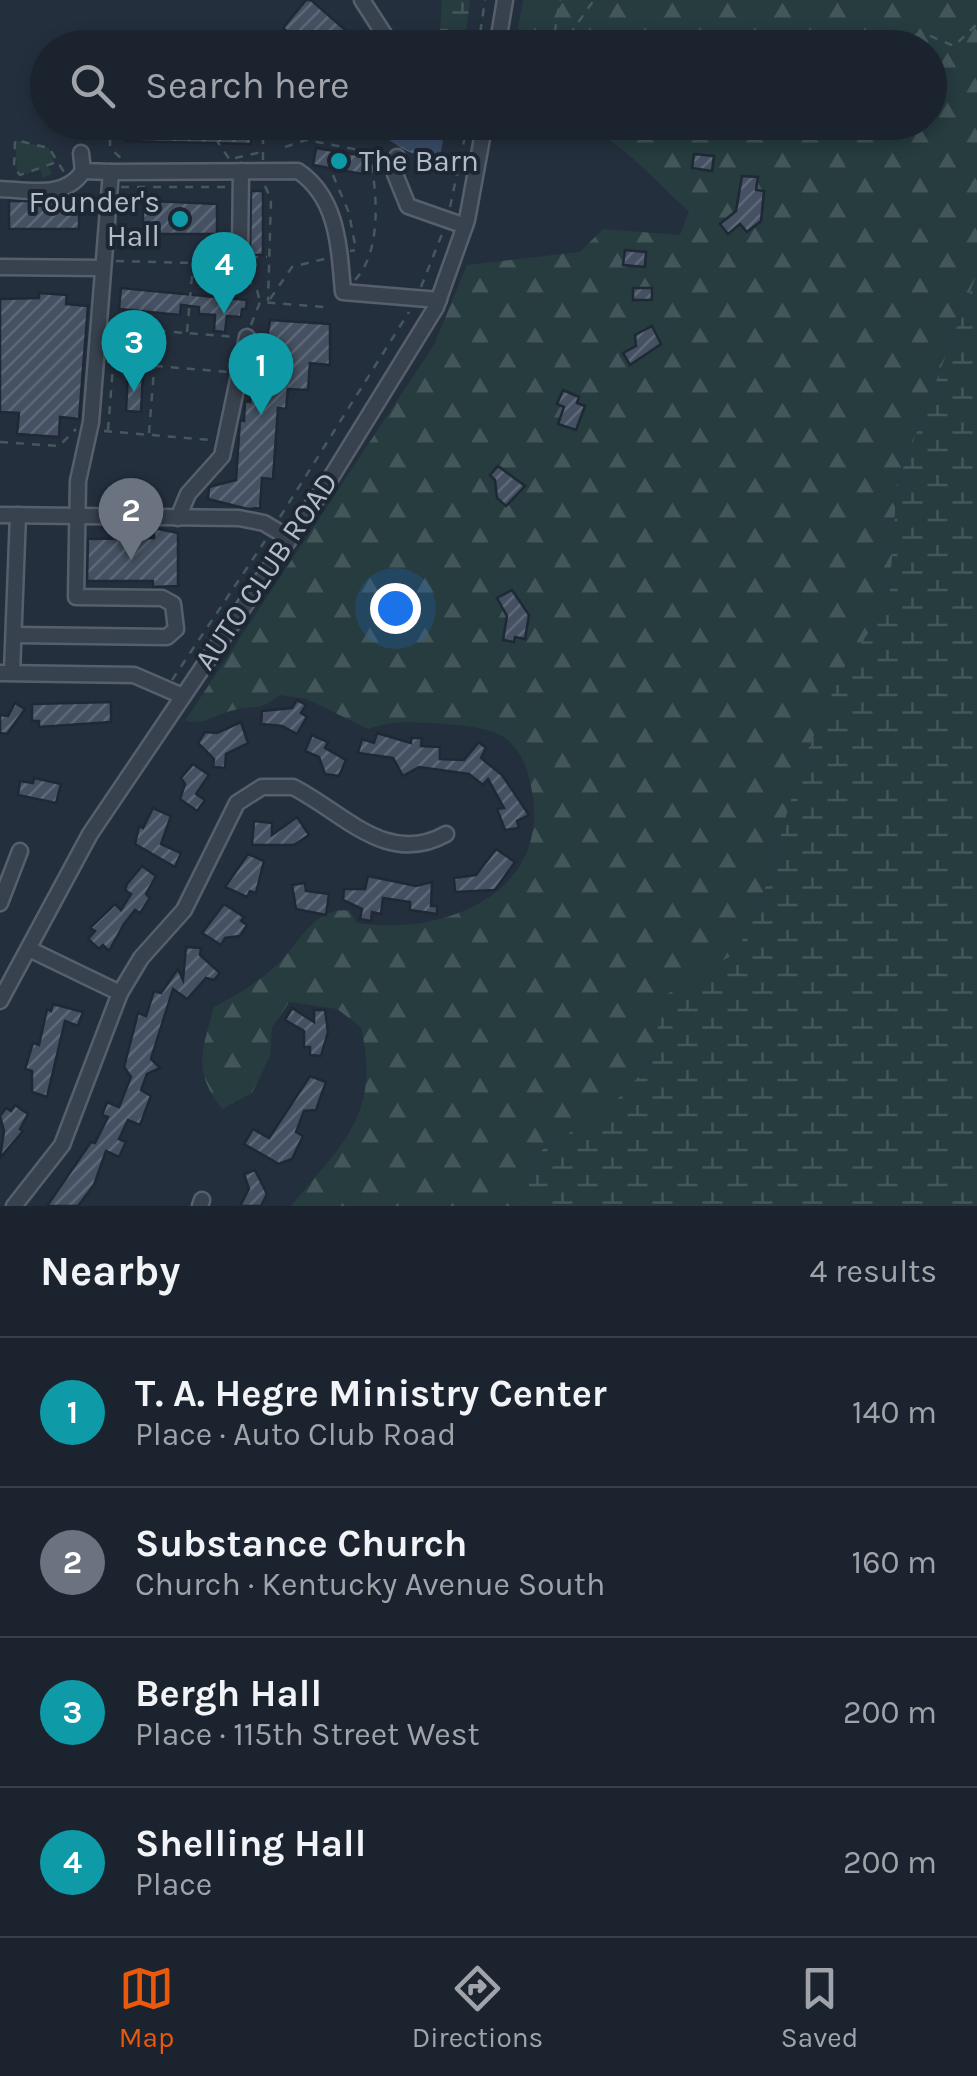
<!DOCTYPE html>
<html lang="en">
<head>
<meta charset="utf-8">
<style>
	:root { --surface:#1b232e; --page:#242b36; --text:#f1f3f6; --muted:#a0a4aa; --line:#39404a; --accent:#ea580c }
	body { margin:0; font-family:Karla,sans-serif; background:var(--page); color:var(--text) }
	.you { position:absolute; left:395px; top:608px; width:35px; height:35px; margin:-25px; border:8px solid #fff; border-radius:50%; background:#1a73e8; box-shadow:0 0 0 15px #1a73e833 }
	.badge { display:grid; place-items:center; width:65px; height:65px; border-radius:50%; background:var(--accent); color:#fff; font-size:32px; font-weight:700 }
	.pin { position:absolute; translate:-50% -82px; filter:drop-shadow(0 2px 5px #0008) }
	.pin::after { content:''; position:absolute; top:52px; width:35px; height:30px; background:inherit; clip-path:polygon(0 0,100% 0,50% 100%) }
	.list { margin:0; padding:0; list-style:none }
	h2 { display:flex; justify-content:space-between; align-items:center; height:130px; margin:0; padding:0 40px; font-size:42px }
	h2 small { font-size:32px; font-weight:400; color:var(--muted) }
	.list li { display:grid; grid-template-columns:65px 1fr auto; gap:30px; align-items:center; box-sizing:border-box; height:150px; padding:0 40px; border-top:2px solid var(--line) }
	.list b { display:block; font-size:38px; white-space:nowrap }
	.list p { margin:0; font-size:32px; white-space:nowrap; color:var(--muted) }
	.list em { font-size:32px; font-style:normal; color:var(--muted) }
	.icon { flex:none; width:55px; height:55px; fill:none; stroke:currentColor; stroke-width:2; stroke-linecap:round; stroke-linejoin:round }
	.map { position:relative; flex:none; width:977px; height:1206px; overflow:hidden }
	.search { position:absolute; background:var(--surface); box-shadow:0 5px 15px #0003; left:30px; right:30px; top:30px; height:110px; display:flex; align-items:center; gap:25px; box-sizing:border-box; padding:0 35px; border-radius:55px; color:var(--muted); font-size:38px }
	.sheet { height:730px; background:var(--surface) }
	nav { display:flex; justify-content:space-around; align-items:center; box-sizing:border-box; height:140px; border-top:2px solid var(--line); background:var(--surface); font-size:28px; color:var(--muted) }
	nav a { display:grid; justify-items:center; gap:5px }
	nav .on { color:var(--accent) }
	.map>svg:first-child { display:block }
</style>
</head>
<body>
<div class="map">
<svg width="977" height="1206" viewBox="0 0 977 1206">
	<defs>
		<pattern id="forest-firs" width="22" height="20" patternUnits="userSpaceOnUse" patternTransform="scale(2.5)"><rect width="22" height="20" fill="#263c3f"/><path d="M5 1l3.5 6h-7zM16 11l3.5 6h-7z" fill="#435659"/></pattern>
		<pattern id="wetland-marsh" width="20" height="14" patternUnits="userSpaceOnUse" patternTransform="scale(2.5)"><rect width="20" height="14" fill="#263c3f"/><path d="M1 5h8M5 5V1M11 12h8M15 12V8" fill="none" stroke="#435659"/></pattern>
		<pattern id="water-ripples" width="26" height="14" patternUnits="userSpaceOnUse" patternTransform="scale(2.5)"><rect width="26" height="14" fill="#394c67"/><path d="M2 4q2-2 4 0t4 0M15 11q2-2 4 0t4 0" fill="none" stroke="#53647b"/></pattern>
		<pattern id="building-hatch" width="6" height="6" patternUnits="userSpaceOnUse" patternTransform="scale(2.5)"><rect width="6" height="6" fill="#455162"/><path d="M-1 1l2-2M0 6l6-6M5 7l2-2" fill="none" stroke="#5d6877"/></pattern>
	</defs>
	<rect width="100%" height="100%" fill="#242f3e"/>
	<polygon fill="#263c3f" points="15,140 49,148 54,163 48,166 52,174 43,178 39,168 26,174 17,172"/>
	<path fill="url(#forest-firs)" d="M523,0H977V274L897,484L889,603L842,672L800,768L768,881L737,953L665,996L651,1064L609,1109L542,1150L521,1206H291C343,1142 381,1116 361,1027L337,1009L289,1002L272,1028L270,1056L252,1093L222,1109C192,1070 202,1052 214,1007C238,995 259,982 279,963C300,943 315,905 350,911L357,923C439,936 546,897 533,798C530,777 525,757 510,742C496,727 464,726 444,724C418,722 393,720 368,729L307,699L280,695C255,713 258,704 234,710C213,715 207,725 185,721L434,345L467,265L580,252L603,229L680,235L689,211C664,190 616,135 586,128C559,121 529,133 501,135L503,123L930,122V48L515,47Z"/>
	<g fill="url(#wetland-marsh)">
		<polygon points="442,0 470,0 464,47 439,47"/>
		<polygon points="977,274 977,1206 521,1206 542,1150 608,1109 651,1064 664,996 737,952 768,881 800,768 842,671 889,603 897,484"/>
	</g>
	<path fill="url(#water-ripples)" d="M393,127L444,134L440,158C422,160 400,149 387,138Z"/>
	<g fill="url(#building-hatch)" stroke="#1f2835" stroke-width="2.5">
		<polygon points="306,0 311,0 366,48 306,48 283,28"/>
		<polygon points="125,122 251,122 251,144 125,141"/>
		<polygon points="316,148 365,156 362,174 313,165"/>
		<polygon points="694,154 714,156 712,171 692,168"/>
		<polygon points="742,176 758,177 756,190 764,191 761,221 747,232 740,224 728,234 720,224 736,211"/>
		<polygon points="251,191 263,191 263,255 250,255"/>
		<rect x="9" y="201" width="70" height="28"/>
		<polygon points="152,201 217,204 217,234 143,234 143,204"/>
		<polygon points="625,250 646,252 645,267 623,265"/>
		<polygon points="121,288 247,300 246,309 242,309 241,317 227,316 225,332 214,331 215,315 199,314 199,307 181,305 180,315 119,309"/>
		<rect x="633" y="288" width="19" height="12"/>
		<polygon points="39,293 67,295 66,304 88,306 79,419 60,417 59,437 17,434 19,413 0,412 0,299 39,298"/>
		<polygon points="270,320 330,324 330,365 310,363 308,390 288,389 286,409 278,408 273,479 262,478 260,508 248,509 208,499 209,487 236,480 240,420 244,421 245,401 250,402 252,370 262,370"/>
		<polygon points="652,326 661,344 630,365 623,353 636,346 635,335"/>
		<polygon points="128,372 143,373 141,412 126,411"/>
		<polygon points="563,390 579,397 577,403 585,406 576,430 558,424 564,407 557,404"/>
		<polygon points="498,466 525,486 506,506 497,498 495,480 490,475"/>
		<polygon points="154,528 178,533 178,586 153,587 153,581 87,581 88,539 154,538"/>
		<polygon points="512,590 529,615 525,639 515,637 514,642 503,640 507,616 497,598"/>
		<polygon points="297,700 306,705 301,713 307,717 297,734 282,726 261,724 262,711 292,708"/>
		<polygon points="111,702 111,722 39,727 39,721 32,721 32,704"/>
		<polygon points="15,703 25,709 7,734 0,733 0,715 8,716"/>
		<polygon points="241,722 248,743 226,754 225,768 213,767 214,759 198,743 205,732 217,733"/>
		<polygon points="377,733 411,743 411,738 422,738 421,746 440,747 440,759 464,760 479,742 486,748 481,758 502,775 529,815 517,821 519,828 505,830 497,809 504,808 488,779 483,785 469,774 419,767 403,776 393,758 358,753 362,739 374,743"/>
		<polygon points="312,735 328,742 325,748 346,760 339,776 325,774 319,757 305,751"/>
		<polygon points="193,764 209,775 196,794 205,800 197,811 180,799 185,784 181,778"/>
		<polygon points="34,778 61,784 56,803 18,795 20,781 33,783"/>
		<polygon points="153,808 171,816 161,844 181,853 175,867 135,844 139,826 143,828"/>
		<polygon points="297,817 309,835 294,845 252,845 254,821 272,823 272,835"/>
		<polygon points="496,849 515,862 495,890 455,892 454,878 476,875"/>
		<polygon points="248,854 264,861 256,893 250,891 247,897 225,887"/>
		<polygon points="142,866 156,876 146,894 150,898 140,913 135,910 124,924 109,951 103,945 99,949 88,939 95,931 90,928 115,904 121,910 131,894 125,890 127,884"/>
		<polygon points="368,876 416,886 432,882 431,906 437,906 437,914 410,910 410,902 383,898 381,914 372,912 371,921 360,919 362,909 343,900 344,889 365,889"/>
		<polygon points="305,883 306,891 329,894 326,915 296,909 292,885"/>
		<polygon points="224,904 244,917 241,921 247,925 240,936 225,938 221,945 202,933"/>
		<polygon points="186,947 201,948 200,955 220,973 214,980 206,978 187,999 173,989 151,1059 160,1068 147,1074 141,1090 151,1096 140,1125 128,1120 119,1139 126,1142 119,1157 106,1151 94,1185 78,1206 47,1206 91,1142 95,1143 108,1117 102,1115 107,1102 119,1107 131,1077 124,1067 138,1013 146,1016 154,991 161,993 178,969 183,980"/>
		<polygon points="53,1004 83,1012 78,1026 65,1021 47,1097 32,1092 32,1071 25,1069 33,1043 39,1045 47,1009 51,1011"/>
		<polygon points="292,1008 314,1022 314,1010 325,1010 328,1032 321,1056 310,1055 310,1047 304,1047 304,1031 285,1020"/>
		<polygon points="310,1076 326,1082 316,1110 304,1111 296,1132 303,1136 292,1159 279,1164 244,1144 253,1129 269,1138"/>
		<polygon points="15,1105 28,1114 20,1129 23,1131 0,1158 4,1131 0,1116 6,1108 11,1111"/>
		<polygon points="255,1170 267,1194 261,1206 240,1206 249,1189 244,1174"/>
	</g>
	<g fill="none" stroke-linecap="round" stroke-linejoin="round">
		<defs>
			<g id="minor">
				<polyline points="362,0 393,48"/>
				<polyline points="497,48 505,0"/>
				<polyline points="81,153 83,171 111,172"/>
				<polyline points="397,157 395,174 408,206 465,226"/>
				<path d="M0,189C29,190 66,199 83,171"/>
				<polyline points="240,253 241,171"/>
				<polyline points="0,267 102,268"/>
				<polyline points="0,515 239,518 264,523 289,538"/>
				<polyline points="178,518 188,494 222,456 247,337"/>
				<path d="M14,635L167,637L176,629L173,604L162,598L76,597L78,481L91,422L111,172L298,171C338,198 339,247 343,292L439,300"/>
				<polyline points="12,672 18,515"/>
				<polyline points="0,673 134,675 180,695"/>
				<polyline points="0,903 20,851"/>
				<polyline points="29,949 120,993"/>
				<polyline points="0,1001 90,834 330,479 436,307 467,220 485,122"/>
				<path d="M14,1206L62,1145L120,993L141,958L184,910L237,803L262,787H293C344,813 387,867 446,834"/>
				<polyline points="200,1206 202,1200"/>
			</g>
		</defs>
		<use href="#minor" stroke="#565f6c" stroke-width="19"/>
		<g stroke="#44595c" stroke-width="2.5" stroke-dasharray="8 8" stroke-linecap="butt">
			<polyline points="111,48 124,33 253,34 264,48"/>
			<polyline points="157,48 157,34"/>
			<polyline points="478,48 485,0"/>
			<polyline points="552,48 560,0"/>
			<polyline points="560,48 594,0"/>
			<polyline points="907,48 912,36 923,33 954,46 977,24"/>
			<polyline points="110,122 110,148 122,159"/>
			<polyline points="217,122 217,141 230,160"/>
			<polyline points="679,126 681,122"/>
			<path d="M750,131C779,135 812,140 837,122"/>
			<polyline points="285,147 306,140 386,155"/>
			<polyline points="235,158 262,152"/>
			<polyline points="263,160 263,122"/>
			<polyline points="54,163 20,175 14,168 15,140 49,148 64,172"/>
			<polyline points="333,175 349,213 356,250 350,251"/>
			<polyline points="265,186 271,199 268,301"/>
			<polyline points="121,187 228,187"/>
			<polyline points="450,207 468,122"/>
			<polyline points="250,257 267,257"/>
			<polyline points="116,261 233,264"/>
			<polyline points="236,266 257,290 260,302"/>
			<path d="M355,280C383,250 377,189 369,152"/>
			<polyline points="421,287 444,229"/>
			<polyline points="270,299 292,267 328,258"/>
			<polyline points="251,325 260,302 324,307"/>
			<polyline points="110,327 237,337"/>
			<polyline points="187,332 193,265"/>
			<polyline points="107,362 229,372"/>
			<polyline points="108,430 116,328"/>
			<polyline points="104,431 210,440"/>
			<polyline points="149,433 157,332"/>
			<polyline points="0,442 59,446 76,429"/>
			<polyline points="280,517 409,312"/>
			<polyline points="172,680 265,541"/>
		</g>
		<use href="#minor" stroke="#38414e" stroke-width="14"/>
	</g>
	<g fill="#0f9aa8" stroke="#1d2633" stroke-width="4">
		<circle cx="339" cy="161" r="10"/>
		<circle cx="180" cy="219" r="10"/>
	</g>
	<g text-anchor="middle" stroke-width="8" stroke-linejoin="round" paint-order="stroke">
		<g font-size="30" fill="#b4bcc9" stroke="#1d2633" text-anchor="start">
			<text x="359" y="171">The Barn</text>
			<text x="160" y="212" text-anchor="end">Founder's<tspan x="160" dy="34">Hall</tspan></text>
		</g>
		<g font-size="30" fill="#b4bcc9" stroke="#1d2633">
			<text transform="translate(266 571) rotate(-56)" y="10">AUTO CLUB ROAD</text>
		</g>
	</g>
</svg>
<div class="you"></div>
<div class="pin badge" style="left:261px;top:415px;background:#0f9aa8">1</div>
<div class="pin badge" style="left:131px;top:560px;background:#6b7280">2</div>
<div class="pin badge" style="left:134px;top:392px;background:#0f9aa8">3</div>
<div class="pin badge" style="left:224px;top:314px;background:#0f9aa8">4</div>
<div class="search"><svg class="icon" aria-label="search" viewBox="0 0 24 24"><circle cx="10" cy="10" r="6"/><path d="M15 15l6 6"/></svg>Search here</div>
</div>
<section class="sheet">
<h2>Nearby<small>4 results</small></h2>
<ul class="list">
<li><span class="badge" style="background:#0f9aa8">1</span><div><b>T. A. Hegre Ministry Center</b><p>Place · Auto Club Road</p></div><em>140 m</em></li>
<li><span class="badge" style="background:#6b7280">2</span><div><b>Substance Church</b><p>Church · Kentucky Avenue South</p></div><em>160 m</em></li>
<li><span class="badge" style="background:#0f9aa8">3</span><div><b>Bergh Hall</b><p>Place · 115th Street West</p></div><em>200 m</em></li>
<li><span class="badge" style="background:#0f9aa8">4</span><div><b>Shelling Hall</b><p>Place</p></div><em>200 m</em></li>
</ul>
</section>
<nav>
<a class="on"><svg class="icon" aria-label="map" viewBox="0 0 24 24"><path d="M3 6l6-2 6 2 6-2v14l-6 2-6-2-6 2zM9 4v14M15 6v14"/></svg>Map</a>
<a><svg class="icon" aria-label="directions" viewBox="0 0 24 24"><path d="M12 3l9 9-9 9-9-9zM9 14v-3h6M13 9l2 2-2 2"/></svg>Directions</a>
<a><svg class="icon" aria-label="saved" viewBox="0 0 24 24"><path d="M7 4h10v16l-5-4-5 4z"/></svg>Saved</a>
</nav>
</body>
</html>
